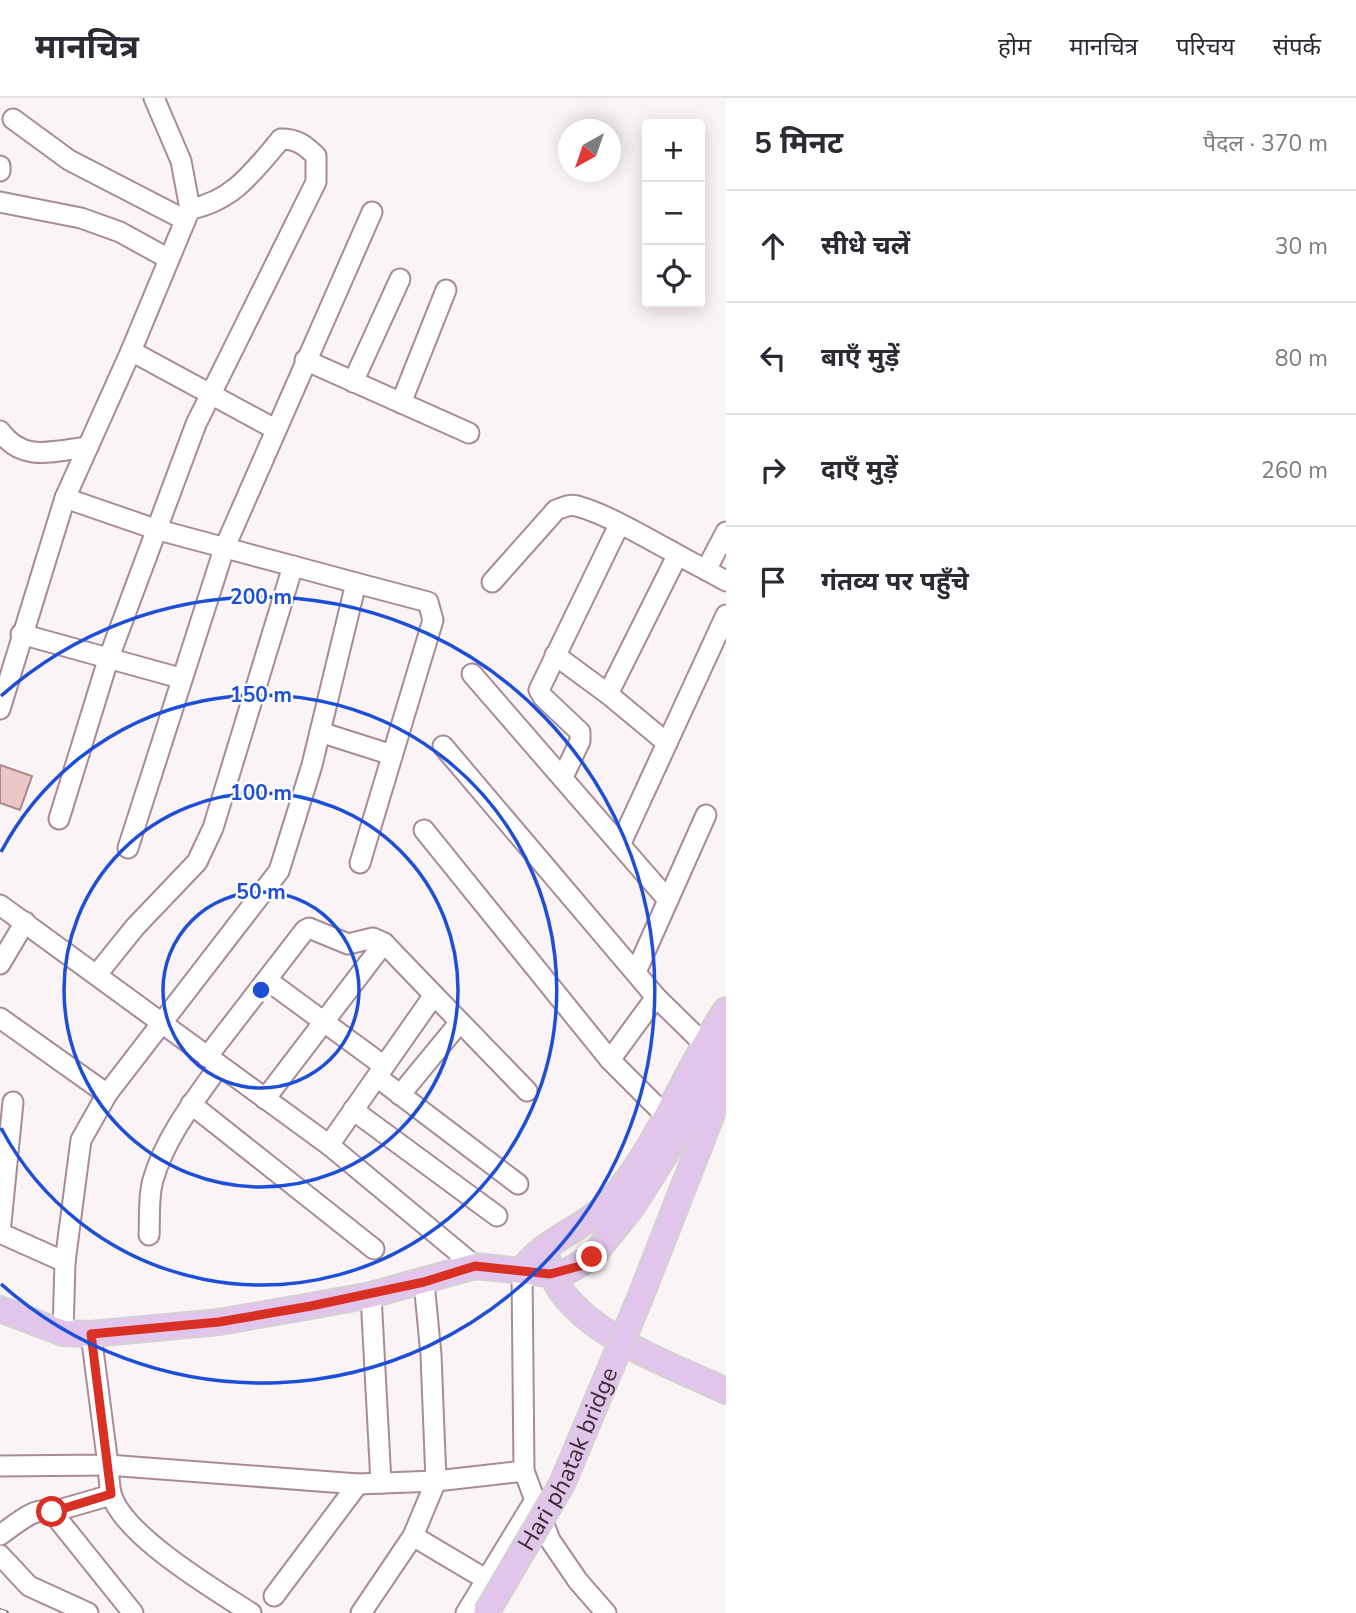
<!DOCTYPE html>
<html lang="hi">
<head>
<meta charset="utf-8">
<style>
	:root { --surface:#fff; --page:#f2f2f3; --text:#2b2b33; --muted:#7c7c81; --line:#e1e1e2 }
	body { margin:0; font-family:"Nunito Sans","Noto Sans Devanagari",sans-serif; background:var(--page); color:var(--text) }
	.controls { position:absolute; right:21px; top:21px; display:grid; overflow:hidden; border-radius:7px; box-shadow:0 4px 18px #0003 }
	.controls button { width:63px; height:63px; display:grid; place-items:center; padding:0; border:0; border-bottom:2px solid var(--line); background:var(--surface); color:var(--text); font:35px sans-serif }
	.compass { position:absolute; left:558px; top:21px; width:63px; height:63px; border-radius:50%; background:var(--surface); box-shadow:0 4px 18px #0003; rotate:220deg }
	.stop { position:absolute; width:21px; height:21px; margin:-16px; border:5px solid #d93025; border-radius:50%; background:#fff }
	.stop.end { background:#d93025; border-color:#fff; box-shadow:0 2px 7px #0008 }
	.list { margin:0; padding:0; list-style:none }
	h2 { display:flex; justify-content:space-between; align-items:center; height:91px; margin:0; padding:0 28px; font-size:30px }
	h2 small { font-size:23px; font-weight:400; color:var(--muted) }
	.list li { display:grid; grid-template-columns:46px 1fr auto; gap:21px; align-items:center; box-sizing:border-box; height:112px; padding:0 28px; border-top:2px solid var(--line) }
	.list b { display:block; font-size:26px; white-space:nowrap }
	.list em { font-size:23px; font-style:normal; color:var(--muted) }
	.icon { flex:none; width:38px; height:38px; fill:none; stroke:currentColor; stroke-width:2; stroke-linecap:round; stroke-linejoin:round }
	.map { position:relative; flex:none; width:726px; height:1515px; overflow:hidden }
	header { display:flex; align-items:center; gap:42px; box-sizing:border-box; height:98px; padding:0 35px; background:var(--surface); border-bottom:2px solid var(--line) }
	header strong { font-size:33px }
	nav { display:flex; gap:38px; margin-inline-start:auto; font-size:24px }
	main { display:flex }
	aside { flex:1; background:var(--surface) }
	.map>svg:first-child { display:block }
</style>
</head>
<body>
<header>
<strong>मानचित्र</strong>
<nav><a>होम</a><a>मानचित्र</a><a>परिचय</a><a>संपर्क</a></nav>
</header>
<main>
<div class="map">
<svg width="726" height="1515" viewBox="0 0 726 1515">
	<rect width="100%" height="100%" fill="#fbf4f7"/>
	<polygon fill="#ebc6c6" stroke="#ab8989" stroke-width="2" points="0,667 32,678 20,712 0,705"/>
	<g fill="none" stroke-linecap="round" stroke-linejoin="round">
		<defs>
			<g id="minor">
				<polyline points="13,21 69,62 185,122"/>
				<polyline points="0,68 0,73"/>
				<polyline points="0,104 81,120 120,134 169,161"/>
				<polyline points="131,253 275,331"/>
				<polyline points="305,262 469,335"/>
				<polyline points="353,284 400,181"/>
				<polyline points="401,305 446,192"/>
				<path d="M0,333C23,365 53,353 88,349"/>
				<polyline points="65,400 155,431 293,468"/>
				<polyline points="726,434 706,472 726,483"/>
				<path d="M492,484L556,412C564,409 569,406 577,408C614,418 670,454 706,472"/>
				<polyline points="356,485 428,504 433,522 360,765"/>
				<polyline points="21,536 180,580"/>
				<polyline points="555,557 608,596 677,458"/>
				<polyline points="472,576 668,802"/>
				<polyline points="608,596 667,645"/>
				<polyline points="0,611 65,400 131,253 190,111 181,63 154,0"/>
				<polyline points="320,634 392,657"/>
				<polyline points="443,648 656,899 705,947"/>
				<polyline points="563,679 580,643 580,634 543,599 539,592 619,427"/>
				<path d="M59,721L108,562L196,326L316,84V58C305,47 297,41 281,41C254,73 233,103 190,111"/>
				<polyline points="424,732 610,962 666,1018"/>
				<polyline points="621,745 726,517"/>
				<polyline points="128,750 224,451 372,114"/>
				<polyline points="0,807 329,1047 475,1168"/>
				<polyline points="0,866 25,824"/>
				<polyline points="636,874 706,717"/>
				<polyline points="267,882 384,968"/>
				<polyline points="434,897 527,993"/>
				<polyline points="0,920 107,996"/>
				<polyline points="207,959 305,832 309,830 348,846 373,840 384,845 434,897 329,1047"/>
				<polyline points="610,962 656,899"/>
				<polyline points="377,979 518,1086"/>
				<polyline points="400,997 460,924"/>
				<polyline points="265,1001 384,845"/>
				<polyline points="191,1006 374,1151"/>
				<polyline points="353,1012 497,1118"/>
				<polyline points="0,1135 13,1004"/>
				<polyline points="0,1135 65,1164"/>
				<path d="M149,1137C150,1120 148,1099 153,1082C165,1040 194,1003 219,968"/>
				<polyline points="371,1197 381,1385"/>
				<polyline points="63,1235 65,1164 81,1042 107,996 279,773 312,667 356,485 293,468 213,730 197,764 135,829 98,875"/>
				<polyline points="0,1368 108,1367 91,1236"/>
				<polyline points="524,1373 550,1442 578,1483 606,1515"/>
				<polyline points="52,1414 111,1397"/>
				<path d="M0,1437C14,1428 35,1407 52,1414L133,1515"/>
				<polyline points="413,1438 487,1482"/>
				<polyline points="0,1457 29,1488 88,1515"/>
				<polyline points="274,1498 358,1386"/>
				<path d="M251,1515C215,1492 121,1436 111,1395C109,1386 109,1376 108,1367L358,1386L436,1383L524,1373L522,1173"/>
				<polyline points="361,1515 413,1438 436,1383 431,1257 424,1184"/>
				<polyline points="466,1515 535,1402"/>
			</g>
			<g id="major">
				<path d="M548,1163C561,1230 672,1267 726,1293"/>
				<path d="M522,1173C544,1140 587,1131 613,1100C661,1044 685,972 726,912"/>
				<polyline points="640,1200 726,980"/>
				<polyline points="0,1211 63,1235 91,1236 219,1224 311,1208 371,1197 475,1168 550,1176 568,1173 592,1159 632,1109 665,1057 726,946"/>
			</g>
		</defs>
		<use href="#minor" stroke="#a88a99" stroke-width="23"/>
		<use href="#major" stroke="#d4d1d3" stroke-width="28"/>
		<use href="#minor" stroke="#fff" stroke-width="19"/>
		<use href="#major" stroke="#e1c5eb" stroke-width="24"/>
		<defs>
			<polyline id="rail" points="0,1513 6,1515"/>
		</defs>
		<use href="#rail" stroke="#81777b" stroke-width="6"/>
		<use href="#rail" stroke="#fff" stroke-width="3.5" stroke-dasharray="10" stroke-linecap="butt"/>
		<defs>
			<g id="major-bridge">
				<path id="s1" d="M486,1515L562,1386L640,1200"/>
			</g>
		</defs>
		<use href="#major-bridge" stroke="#d4d1d3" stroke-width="28" stroke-linecap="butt"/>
		<use href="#major-bridge" stroke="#e1c5eb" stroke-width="24"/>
	</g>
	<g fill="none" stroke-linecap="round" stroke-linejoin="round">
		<polyline stroke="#d93025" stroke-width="9" points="52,1414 111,1396 91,1236 219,1224 311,1208 424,1184 475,1168 550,1176 580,1168 592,1159"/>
	</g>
	<g fill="none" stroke="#1d4ed8" stroke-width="3.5">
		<circle cx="261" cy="892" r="98"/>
		<circle cx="261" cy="892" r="197"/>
		<path d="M1 754A295 295 0 1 1 1 1030"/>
		<path d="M1 598A393 393 0 1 1 1 1186"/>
	</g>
	<g text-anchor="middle" stroke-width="5" stroke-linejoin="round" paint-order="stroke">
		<g font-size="24" fill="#3b2f35" stroke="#fff">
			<text dy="8" stroke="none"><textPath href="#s1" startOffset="175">Hari phatak bridge</textPath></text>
		</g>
	</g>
	<circle cx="261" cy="892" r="10" fill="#1d4ed8" stroke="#fff" stroke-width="3.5"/>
	<g font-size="21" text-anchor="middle" font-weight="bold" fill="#1d4ed8" stroke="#fff" stroke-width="5" stroke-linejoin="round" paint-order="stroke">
		<text x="261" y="506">200 m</text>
		<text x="261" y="604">150 m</text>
		<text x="261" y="702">100 m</text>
		<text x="261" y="801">50 m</text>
	</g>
</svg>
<div class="controls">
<button>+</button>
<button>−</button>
<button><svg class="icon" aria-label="locate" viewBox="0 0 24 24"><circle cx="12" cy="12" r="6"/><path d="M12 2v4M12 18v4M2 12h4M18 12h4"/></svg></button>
</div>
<svg class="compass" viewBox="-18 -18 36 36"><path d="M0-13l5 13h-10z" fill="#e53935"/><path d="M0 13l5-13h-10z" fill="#7c7c81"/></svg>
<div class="stop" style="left:52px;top:1414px"></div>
<div class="stop end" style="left:592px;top:1159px"></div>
</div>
<aside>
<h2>5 मिनट<small>पैदल · 370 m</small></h2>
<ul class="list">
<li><svg class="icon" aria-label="ahead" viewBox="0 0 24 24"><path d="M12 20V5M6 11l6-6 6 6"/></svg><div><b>सीधे चलें</b></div><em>30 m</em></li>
<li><svg class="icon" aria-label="left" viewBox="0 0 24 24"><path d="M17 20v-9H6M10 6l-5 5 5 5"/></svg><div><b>बाएँ मुड़ें</b></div><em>80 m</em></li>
<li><svg class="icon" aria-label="right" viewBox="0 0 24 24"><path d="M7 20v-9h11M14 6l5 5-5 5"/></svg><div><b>दाएँ मुड़ें</b></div><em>260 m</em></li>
<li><svg class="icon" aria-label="arrive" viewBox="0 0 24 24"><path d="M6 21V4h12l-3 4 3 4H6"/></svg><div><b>गंतव्य पर पहुँचे</b></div></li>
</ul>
</aside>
</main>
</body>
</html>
